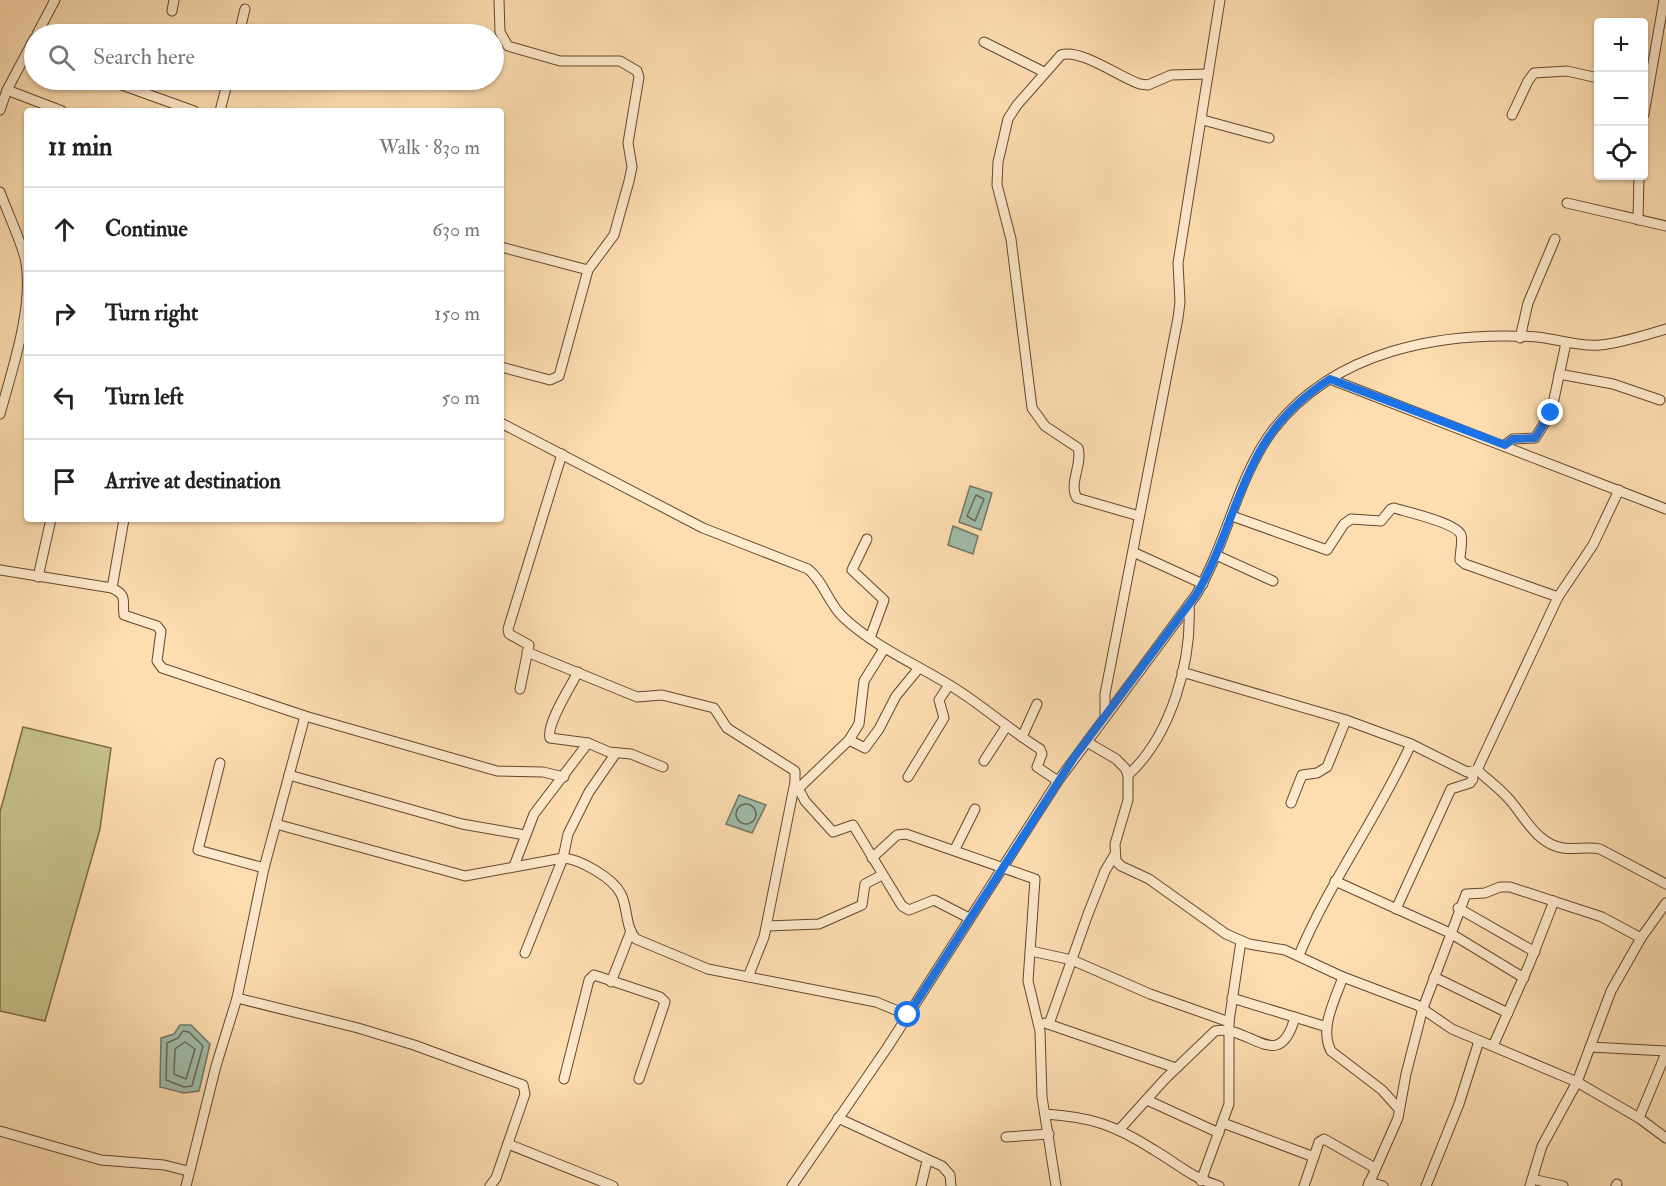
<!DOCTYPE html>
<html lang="en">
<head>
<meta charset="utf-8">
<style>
	:root { --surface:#fff; --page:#f6f6f6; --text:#222; --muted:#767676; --line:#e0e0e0 }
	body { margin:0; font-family:"IM FELL Double Pica",serif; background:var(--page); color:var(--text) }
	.controls { position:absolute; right:18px; top:18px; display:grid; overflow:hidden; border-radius:6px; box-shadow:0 2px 4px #0004 }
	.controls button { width:54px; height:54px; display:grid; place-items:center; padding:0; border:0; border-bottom:2px solid var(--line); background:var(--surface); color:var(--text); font:30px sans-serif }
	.stop { position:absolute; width:18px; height:18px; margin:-14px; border:4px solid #1a73e8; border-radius:50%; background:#fff }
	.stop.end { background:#1a73e8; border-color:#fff; box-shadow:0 2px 6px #0008 }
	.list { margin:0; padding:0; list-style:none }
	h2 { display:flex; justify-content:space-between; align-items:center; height:78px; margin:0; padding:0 24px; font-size:26px }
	h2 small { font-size:20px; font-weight:400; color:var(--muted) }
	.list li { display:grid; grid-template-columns:39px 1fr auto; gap:18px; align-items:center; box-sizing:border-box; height:84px; padding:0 24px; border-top:2px solid var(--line) }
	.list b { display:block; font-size:22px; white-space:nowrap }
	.list em { font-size:20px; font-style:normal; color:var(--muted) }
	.icon { flex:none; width:33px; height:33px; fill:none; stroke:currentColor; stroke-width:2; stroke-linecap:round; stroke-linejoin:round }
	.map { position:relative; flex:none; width:1666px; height:1186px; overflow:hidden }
	.search { position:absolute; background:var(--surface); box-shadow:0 2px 4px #0004; left:24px; top:24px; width:480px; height:66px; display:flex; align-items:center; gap:15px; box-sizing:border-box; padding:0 21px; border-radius:33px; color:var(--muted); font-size:22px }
	.panel { position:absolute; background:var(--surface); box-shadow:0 2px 4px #0004; left:24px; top:108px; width:480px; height:414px; border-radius:6px }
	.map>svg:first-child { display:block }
</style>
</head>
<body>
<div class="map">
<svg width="1666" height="1186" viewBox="0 0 1666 1186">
	<rect width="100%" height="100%" fill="#fedeb1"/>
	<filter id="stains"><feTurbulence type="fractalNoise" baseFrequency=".00333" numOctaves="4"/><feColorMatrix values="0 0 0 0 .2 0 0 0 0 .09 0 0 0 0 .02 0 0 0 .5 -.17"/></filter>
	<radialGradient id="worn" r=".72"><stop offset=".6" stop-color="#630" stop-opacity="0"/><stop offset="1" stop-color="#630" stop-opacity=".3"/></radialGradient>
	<polygon fill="#c5c088" stroke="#7b6a46" stroke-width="1.5" points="23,727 111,748 100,829 45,1021 0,1011 0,812"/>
	<g fill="#a0bcaa" stroke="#747867" stroke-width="1.5">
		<polygon points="970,486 992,493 981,530 959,522"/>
		<polygon points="953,526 978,536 973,554 948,545"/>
		<polygon points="739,795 766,805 752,833 726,824"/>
		<polygon points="180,1025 191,1025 210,1044 199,1091 184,1093 160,1087 161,1038 174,1034"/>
	</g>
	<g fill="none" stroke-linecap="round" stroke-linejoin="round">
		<g stroke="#686856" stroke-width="1.5">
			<polygon points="976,495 984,499 975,521 967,516"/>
			<circle cx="746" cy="814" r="10"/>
			<polygon points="183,1031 189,1032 203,1046 192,1086 184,1087 166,1080 167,1043 178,1038"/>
			<polygon points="185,1042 195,1049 186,1079 174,1074 175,1049"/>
		</g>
		<defs>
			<g id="minor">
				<polyline points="499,0 500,32 508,46 560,61 620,61 637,71 639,77 628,143 632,167 629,181 614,235 588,270 559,376 550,380 501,367"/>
				<polyline points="172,11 174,0"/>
				<polyline points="37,34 55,0"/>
				<polyline points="239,34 245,9"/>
				<polyline points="984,42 1044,72"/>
				<polyline points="108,80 194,111"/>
				<polyline points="7,90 62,111"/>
				<polyline points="0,110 7,90 34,39"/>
				<polyline points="220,111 228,80"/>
				<polyline points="1644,114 1664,0"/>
				<polyline points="1512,115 1528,81 1534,73 1567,71 1598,78"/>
				<polyline points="1203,120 1269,138"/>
				<path d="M0,192C8,214 19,236 25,258C35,304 12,370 0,414"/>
				<polyline points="1567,203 1666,226"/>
				<polyline points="1638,220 1639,176"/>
				<polyline points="501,247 588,270"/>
				<polyline points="1520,338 1528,303 1555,239"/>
				<polyline points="1559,374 1613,384 1660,400"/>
				<polyline points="1330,379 1666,509"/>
				<path d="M501,423L703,528L808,569C824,582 828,603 843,617C878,650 922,666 962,693C989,711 1013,732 1040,749L1042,754L1037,767L1058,781"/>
				<polyline points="1505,445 1513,439 1535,438 1551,413 1566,343"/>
				<path d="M1139,516L1077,498C1068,484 1083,464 1078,448L1045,426L1032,408L1011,239L997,185L998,162L1008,119L1017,105L1061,55C1080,48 1121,78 1140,84L1148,85L1171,75L1208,74"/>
				<path d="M1232,516L1327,550L1344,524L1351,519L1381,521L1391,509L1394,508C1407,512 1457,523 1461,535C1463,542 1460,552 1460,560L1465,564L1558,597"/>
				<polyline points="867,539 852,570 884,600 870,638"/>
				<polyline points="1133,552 1203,584"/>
				<polyline points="1216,555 1273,581"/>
				<path d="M0,570L112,588C128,596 122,600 124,615L157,626L161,631L157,661L162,668L305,716L497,771L543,772L564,777"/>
				<polyline points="38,577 51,519"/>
				<polyline points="112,588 124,519"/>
				<polyline points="527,652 637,697 662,695 714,708 727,728 795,771 795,782 764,937 748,977"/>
				<path d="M578,672C571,686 546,724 550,738L588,743L609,752L631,754L663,767"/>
				<polyline points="1182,672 1346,720 1411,744 1467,772 1477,770 1558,597 1593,545 1619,490"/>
				<polyline points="520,689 529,645 509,634 508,629 562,454"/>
				<polyline points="1105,717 1105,694 1178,318 1180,302 1178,263 1220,0"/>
				<polyline points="1022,737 1037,704"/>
				<polyline points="849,740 865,748 879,729 896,696 919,668"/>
				<polyline points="1087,742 1116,759 1125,768 1128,775 1128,800 1115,844 1116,861 1121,866 1149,879 1226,934 1249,944 1285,950 1343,977 1417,1005 1452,1029 1577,1082 1639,1118 1666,1138"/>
				<polyline points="984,761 1006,727"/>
				<polyline points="220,763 198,850 264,868"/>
				<path d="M1477,770C1487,779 1499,788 1508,798C1524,815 1536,844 1563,848C1575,850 1587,846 1600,849L1666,884"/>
				<polyline points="289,775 462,824 525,835"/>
				<path d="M1128,775C1171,736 1192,662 1189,604"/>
				<polyline points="908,777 944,718 939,700 949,685"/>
				<polyline points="795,782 805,801 833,832 853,825 902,906 909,910 934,900 969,918"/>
				<polyline points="800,787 849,740 859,724 864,681 884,649"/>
				<polyline points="1291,803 1302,775 1317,773 1327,767 1346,720"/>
				<path d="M276,824L465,876L563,858C580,859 613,878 621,894C628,908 625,927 636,939L708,969L876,1002L908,1015"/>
				<polyline points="955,849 975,809"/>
				<polyline points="872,858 897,835 906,834 1035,879 1028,981 1040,1031 1042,1097 1056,1186"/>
				<polyline points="514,866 534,814 588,743"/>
				<polyline points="1335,881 1450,933 1524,978"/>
				<polyline points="1458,908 1535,952"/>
				<polyline points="1396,909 1451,789 1470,783 1473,779 1472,772"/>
				<polyline points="767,926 819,924 862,905 865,884 882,875"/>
				<polyline points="1031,951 1072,960 1150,994 1229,1022"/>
				<polyline points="525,953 563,858 568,834 589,792 616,753"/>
				<path d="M1299,955C1330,881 1378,817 1411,744"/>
				<path d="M1343,977C1335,1000 1319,1028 1331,1051L1382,1090L1399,1109"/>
				<polyline points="1434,977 1508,1013"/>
				<polyline points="611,982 631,931"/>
				<polyline points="237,998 358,1028 414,1045 523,1085 525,1094 496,1178 490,1186"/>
				<polyline points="1232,998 1327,1027"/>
				<polyline points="1045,1023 1176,1068"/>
				<polyline points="1049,1024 1088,914 1105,871 1115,854"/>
				<polyline points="1493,1046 1529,965 1554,901"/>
				<polyline points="1590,1047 1666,1051"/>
				<polyline points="564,1079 589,980 594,975 660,997 665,1002 639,1079"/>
				<polyline points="1147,1100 1219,1133"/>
				<path d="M1045,1114C1091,1117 1115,1125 1154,1150C1178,1164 1192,1178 1219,1186"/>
				<polyline points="838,1118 942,1166 950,1175 951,1186"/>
				<polyline points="1639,1118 1666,1053"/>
				<polyline points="1223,1123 1314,1157"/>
				<path d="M1119,1130L1165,1079L1215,1031C1250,1024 1279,1076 1295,1017"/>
				<polyline points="0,1131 101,1160 164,1165 188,1171"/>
				<polyline points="1006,1137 1049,1134"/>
				<polyline points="508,1144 613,1186"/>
				<polyline points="1532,1179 1563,1186"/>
				<polyline points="1201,1181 1229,1104 1229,1022 1241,941"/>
				<polyline points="1369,1182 1383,1186"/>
				<polyline points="186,1186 216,1066 237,998 264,868 305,716"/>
				<path d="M792,1186L887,1048L1058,781L1196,595C1227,543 1237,478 1273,430C1335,350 1441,331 1537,337C1558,339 1578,347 1600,345C1622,343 1645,335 1666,329"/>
				<polyline points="921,1186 927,1161"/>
				<polyline points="1304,1186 1319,1142 1324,1139 1375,1168"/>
				<polyline points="1368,1186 1398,1118 1406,1074 1423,1008 1466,894 1485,893 1500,887 1510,887 1602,917 1641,938"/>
				<polyline points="1426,1186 1459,1104 1479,1041"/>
				<polyline points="1530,1186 1542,1146 1577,1082 1611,991 1641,938 1666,903"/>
				<polyline points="1616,1186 1617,1184"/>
			</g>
		</defs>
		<use href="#minor" stroke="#64462e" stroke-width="11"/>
		<use href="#minor" stroke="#feeacc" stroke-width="9"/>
	</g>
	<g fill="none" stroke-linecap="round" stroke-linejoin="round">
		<path stroke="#1a73e8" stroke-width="8" d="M908,1015L1075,756L1196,595C1223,550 1234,497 1260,451C1276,422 1302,397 1330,379L1505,445L1513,439L1535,438L1551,413"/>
	</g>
	<rect width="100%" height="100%" filter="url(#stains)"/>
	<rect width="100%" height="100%" fill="url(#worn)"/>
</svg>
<div class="controls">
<button>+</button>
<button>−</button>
<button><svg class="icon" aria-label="locate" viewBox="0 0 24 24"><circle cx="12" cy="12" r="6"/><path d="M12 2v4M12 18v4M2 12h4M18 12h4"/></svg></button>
</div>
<div class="stop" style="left:908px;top:1015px"></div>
<div class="stop end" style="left:1551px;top:413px"></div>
<div class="search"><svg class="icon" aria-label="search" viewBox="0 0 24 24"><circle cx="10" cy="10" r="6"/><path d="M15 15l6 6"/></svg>Search here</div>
<section class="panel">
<h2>11 min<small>Walk · 830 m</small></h2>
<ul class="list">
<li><svg class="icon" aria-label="ahead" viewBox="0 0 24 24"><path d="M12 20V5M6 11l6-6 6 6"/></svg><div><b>Continue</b></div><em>630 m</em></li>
<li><svg class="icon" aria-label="right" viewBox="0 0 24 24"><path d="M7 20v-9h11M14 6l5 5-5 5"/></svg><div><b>Turn right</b></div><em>150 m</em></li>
<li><svg class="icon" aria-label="left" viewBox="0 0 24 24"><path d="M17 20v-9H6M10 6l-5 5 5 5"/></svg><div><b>Turn left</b></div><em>50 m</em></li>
<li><svg class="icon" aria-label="arrive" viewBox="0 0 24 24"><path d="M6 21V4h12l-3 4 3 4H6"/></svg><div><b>Arrive at destination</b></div></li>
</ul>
</section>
</div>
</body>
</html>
